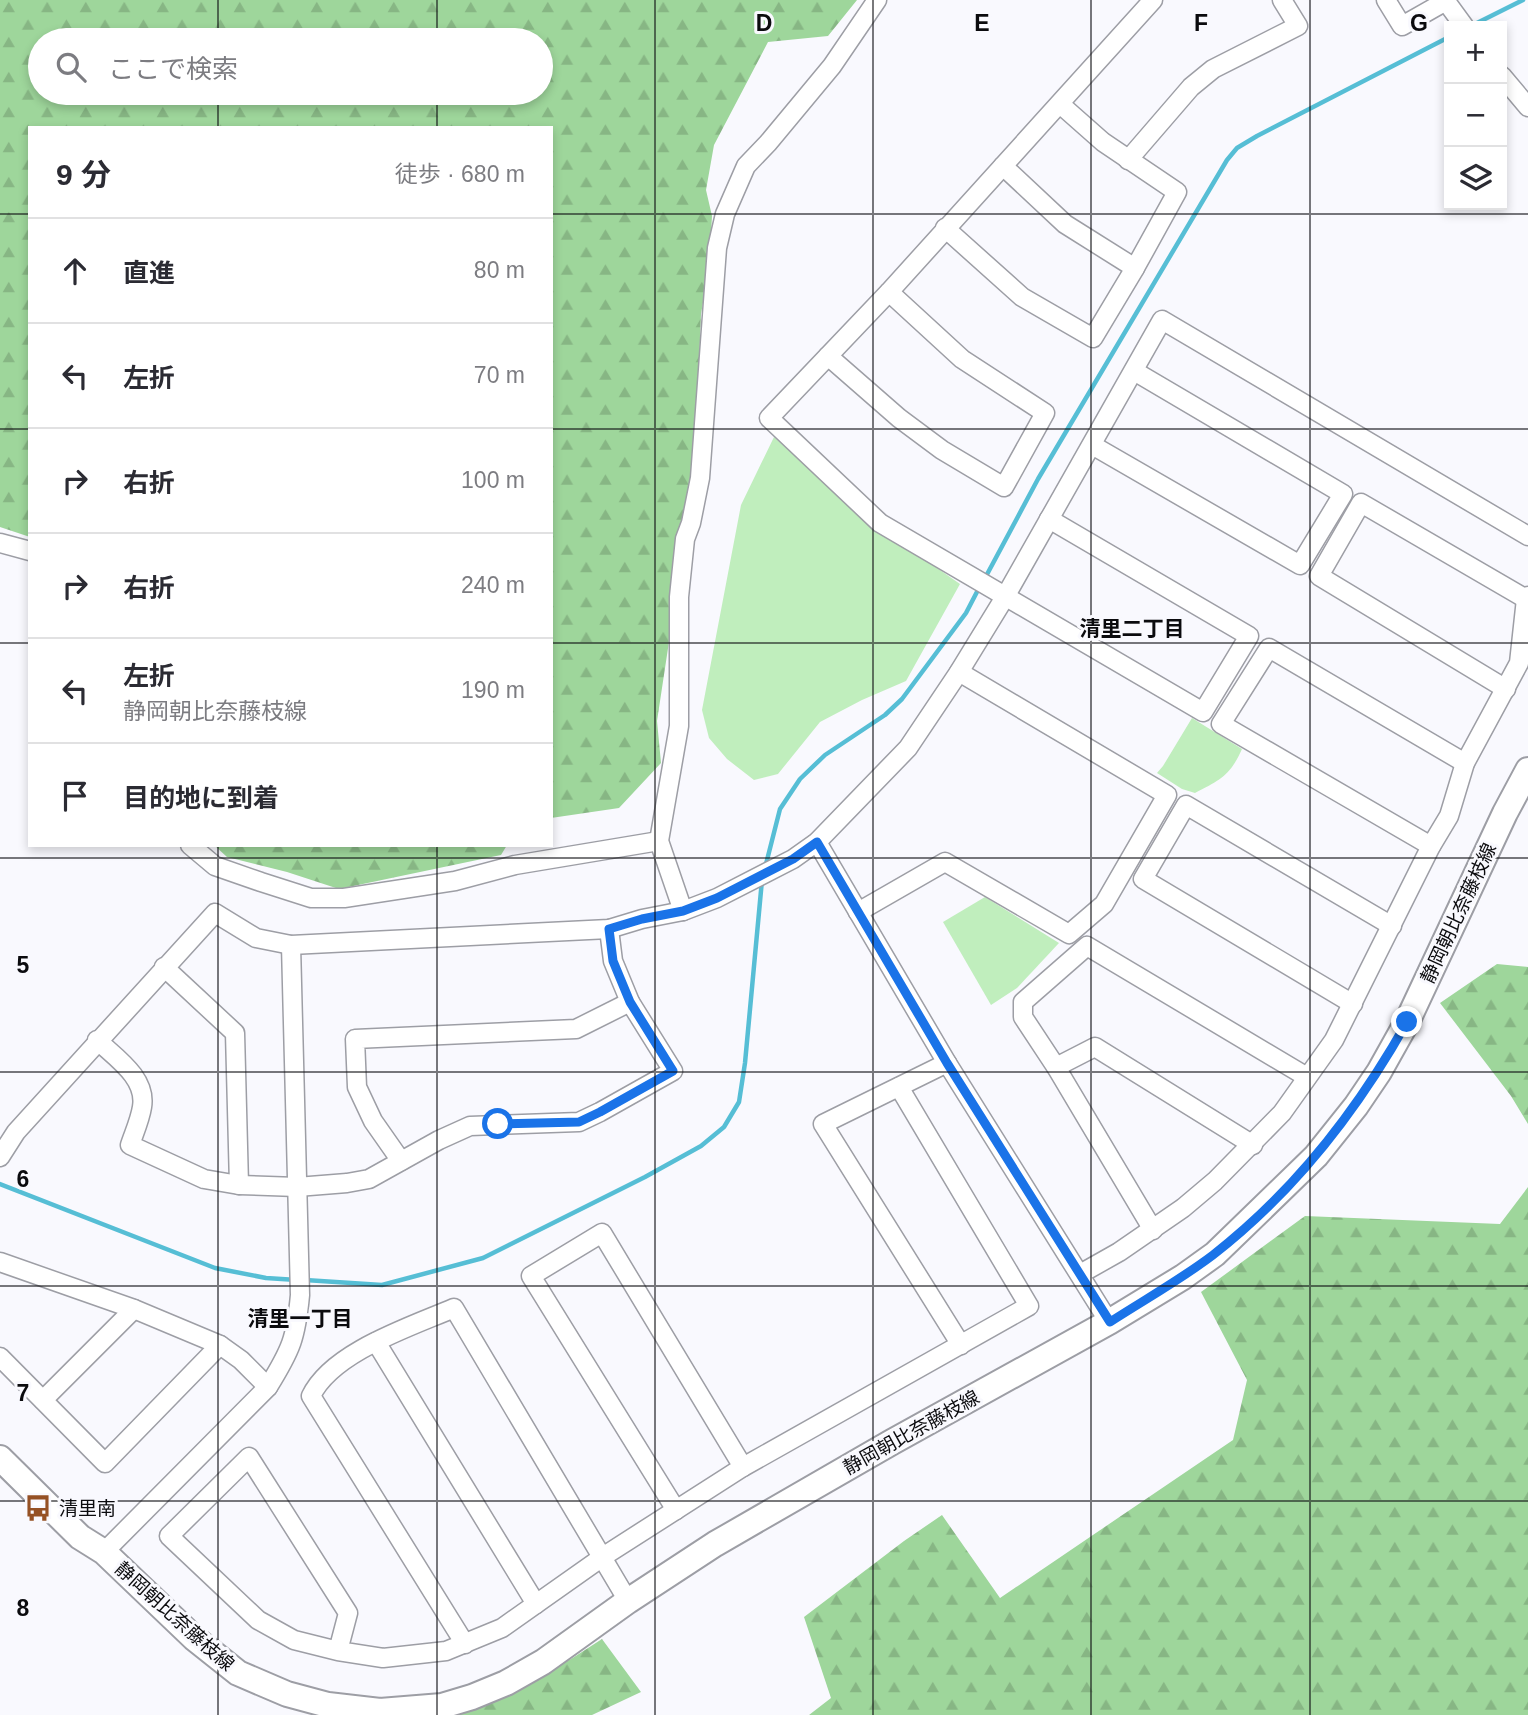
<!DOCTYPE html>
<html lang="ja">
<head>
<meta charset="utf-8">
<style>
	:root { --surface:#fff; --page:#f2f2f3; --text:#2b2b33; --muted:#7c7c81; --line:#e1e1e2 }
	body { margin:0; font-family:Arial,"Noto Sans JP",sans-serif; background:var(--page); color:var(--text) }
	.controls { position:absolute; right:21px; top:21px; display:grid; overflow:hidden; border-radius:0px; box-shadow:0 4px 10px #0003 }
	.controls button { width:63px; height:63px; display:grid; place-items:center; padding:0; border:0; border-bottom:2px solid var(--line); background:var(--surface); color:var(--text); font:35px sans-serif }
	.stop { position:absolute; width:21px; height:21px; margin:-16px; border:5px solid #1a73e8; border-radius:50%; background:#fff }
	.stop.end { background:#1a73e8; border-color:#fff; box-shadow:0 2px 7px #0008 }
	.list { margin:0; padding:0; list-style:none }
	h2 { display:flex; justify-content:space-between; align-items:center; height:91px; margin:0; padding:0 28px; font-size:30px }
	h2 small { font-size:23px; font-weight:400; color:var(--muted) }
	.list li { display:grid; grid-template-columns:46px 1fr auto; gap:21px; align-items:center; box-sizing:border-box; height:105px; padding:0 28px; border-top:2px solid var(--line) }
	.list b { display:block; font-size:26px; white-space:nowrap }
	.list p { margin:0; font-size:23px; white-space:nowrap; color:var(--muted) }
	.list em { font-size:23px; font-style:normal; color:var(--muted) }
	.icon { flex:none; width:38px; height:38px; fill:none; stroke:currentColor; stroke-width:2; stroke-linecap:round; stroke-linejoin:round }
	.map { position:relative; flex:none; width:1528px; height:1715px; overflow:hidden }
	.search { position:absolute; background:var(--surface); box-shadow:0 4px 10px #0003; left:28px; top:28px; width:525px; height:77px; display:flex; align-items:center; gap:18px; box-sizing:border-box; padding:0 24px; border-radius:38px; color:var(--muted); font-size:26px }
	.panel { position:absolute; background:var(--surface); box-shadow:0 4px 10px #0003; left:28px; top:126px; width:525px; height:721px; border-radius:0px }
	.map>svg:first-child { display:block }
</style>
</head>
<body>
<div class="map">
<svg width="1528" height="1715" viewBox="0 0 1528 1715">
	<defs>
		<pattern id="forest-firs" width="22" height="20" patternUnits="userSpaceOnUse" patternTransform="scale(1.75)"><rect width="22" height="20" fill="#9ed69b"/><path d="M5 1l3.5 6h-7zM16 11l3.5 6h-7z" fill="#87b684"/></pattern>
	</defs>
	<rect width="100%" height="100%" fill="#f9f9fe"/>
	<g fill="#c0eebd">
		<polygon points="774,437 877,526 960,584 906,681 862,700 820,722 778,774 754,780 727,759 709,738 702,710 741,505"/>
		<path d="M1192,718L1242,749C1230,776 1220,780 1195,793L1182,789L1157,773L1163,766Z"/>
		<polygon points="985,897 1059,943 1017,988 991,1005 943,922"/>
	</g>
	<g fill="url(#forest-firs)" fill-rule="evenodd">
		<path d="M0,0H857L828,36L768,42L714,145L706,190L712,216L709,269L701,314L695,470L657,721L661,763L619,808L551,818V128H30V537L0,527ZM40,40H541V93H40Z"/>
		<polygon points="214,845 507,845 501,855 339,889 287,872 227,857"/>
		<polygon points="1497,964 1528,967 1528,1124 1511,1096 1440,1003"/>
		<polygon points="1528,1187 1528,1715 809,1715 831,1698 804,1617 904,1541 942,1515 1000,1598 1233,1440 1247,1380 1201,1292 1305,1216 1500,1224"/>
		<polygon points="602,1639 641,1692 592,1715 458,1715 571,1659"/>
	</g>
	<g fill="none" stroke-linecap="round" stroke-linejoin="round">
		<g stroke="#56bed5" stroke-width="4.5">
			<polyline points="1471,26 1523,0"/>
			<polyline points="984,580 1038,479 1227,160 1237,148 1257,136 1449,37"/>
			<polyline points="765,868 780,809 800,779 825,755 885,715 902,699 966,613 979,588"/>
			<polyline points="0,1184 215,1268 266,1278 297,1280"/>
			<polyline points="305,1280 382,1285 483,1258 645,1177 701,1146 724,1127 739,1102 745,1063 762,880"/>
		</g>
		<defs>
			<g id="minor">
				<polyline points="1386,0 1402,26 1446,1"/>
				<polyline points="1445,0 1464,26"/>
				<polyline points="1502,76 1528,107"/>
				<polyline points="1128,160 1191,87 1213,69 1298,26 1282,0"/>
				<polyline points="1003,166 1065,224 1135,268"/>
				<polyline points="945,228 1022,297 1093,338 1135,268 1177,192 1103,142 1060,104"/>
				<polyline points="828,356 899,418 942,450 1004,487 1045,413 962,359 889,292"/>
				<polyline points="1092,445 1300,565 1343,494 1134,371"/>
				<polyline points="1049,519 1249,636 1203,712 880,523 769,418 889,292 1153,0"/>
				<polyline points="0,543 30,551"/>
				<polyline points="1506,689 1319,576 1361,503 1526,599"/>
				<polyline points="817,842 947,1063 1109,1322"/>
				<polyline points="190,845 215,866 261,882 311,898 344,898 455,881 515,865 659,841"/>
				<polyline points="1431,846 1221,724 1269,648 1465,763"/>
				<polyline points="683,911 659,841 679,726 679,597 685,539 691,523 700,478 717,248 725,214 746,166 768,143 832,66 877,0"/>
				<polyline points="858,912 945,862 1069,934 1104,904 1167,795 959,672"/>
				<polyline points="164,967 235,1033 239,1185"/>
				<polyline points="1353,1004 1143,879 1186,805 1392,926"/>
				<path d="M97,1040C116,1058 147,1078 142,1107C140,1120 134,1133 130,1145L204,1179L239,1185L297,1187L347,1183L369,1179L439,1140L470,1126L579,1122L600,1112L673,1071L630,1002L613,961L609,929"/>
				<polyline points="947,1063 823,1124 961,1345"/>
				<polyline points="1056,1067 1095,1047 1253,1145"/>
				<polyline points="0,1157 16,1132 215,913 256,938 291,945 609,929 642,919 683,911 717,898 793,859 817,842 908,748 959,672 1005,597 1162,320 1528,536"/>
				<polyline points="401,1161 373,1121 357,1087 355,1039 576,1029 630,1002"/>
				<polyline points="1153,1230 1056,1067 1023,1017 1023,1002 1087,946 1307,1077"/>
				<polyline points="0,1262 134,1309 220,1345 241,1360 268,1387"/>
				<polyline points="1080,1274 1119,1252 1183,1208 1215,1181 1282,1113 1334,1040 1431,846 1449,816 1465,763 1519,663 1526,599 1528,596"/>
				<polyline points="376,1342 536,1604"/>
				<polyline points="0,1357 105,1463 220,1345"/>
				<polyline points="43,1400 134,1309"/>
				<polyline points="676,1510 531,1276 602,1233 743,1467"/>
				<path d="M104,1552L268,1387C291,1350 296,1338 300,1295L291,945"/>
				<path d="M465,1644L311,1396C332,1352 410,1327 454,1308L628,1601"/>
				<polyline points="338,1651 348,1613 249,1457 169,1536 258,1620 294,1640 338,1651 383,1658 446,1651 502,1628 604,1556 743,1467 1029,1306 899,1087"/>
			</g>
			<polyline id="secondary" points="0,1458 80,1537 104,1552 194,1638 238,1673 287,1694 328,1705 380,1711 442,1706 472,1697 506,1683 543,1662 628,1601 715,1544 892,1442 1109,1322 1183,1277 1215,1254 1316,1156 1356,1106 1379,1072 1407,1022 1505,813 1528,770"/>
		</defs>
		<use href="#minor" stroke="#9d9ea5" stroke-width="21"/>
		<use href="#secondary" stroke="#9d9ea5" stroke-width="28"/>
		<use href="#minor" stroke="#fff" stroke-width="18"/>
		<use href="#secondary" stroke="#fff" stroke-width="24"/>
	</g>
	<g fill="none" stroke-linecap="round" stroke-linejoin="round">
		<path stroke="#1a73e8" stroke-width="9" d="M498,1124L579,1122L600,1112L673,1071L630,1002L613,961L609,929L642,919L683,911L717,898L793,859L817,842L947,1063L1110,1322C1144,1300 1180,1280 1213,1255C1294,1192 1357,1111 1407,1022"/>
	</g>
	<path fill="none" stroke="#0b0b0e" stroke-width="2" stroke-opacity="0.55" d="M218,0V40M437,0V40M655,0V1715M873,0V1715M1091,0V1715M1310,0V1715M218,93V128M437,93V128M0,214H30M551,214H1528M0,429H30M551,429H1528M0,643H30M551,643H1528M218,845V1715M437,845V1715M0,858H1528M0,1072H1528M0,1286H1528M0,1501H1528"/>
	<defs>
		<symbol id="bus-bare" viewBox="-9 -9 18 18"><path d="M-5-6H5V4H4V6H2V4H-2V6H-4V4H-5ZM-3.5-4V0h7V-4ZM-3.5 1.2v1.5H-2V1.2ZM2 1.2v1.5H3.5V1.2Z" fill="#955124" stroke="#f9f9fe" stroke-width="2.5" paint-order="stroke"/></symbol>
	</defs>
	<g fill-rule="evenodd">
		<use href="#bus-bare" x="19" y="1489" width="38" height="38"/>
	</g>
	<g text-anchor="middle" stroke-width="6" stroke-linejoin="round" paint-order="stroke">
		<g font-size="19" fill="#0b0b0e" stroke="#f9f9fe">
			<text transform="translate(1458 913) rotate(-65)" y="7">静岡朝比奈藤枝線</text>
			<text transform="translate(911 1432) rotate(-29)" y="7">静岡朝比奈藤枝線</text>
			<text transform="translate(175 1616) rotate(42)" y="7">静岡朝比奈藤枝線</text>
		</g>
		<g font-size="19" fill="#0b0b0e" stroke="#f9f9fe" text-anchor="start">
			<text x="59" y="1515">清里南</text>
		</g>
		<g font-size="21" font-weight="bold" fill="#0b0b0e" stroke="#f9f9fe">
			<text x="1132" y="636">清里二丁目</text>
			<text x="300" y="1326">清里一丁目</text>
		</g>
	</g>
	<g font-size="23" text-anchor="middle" font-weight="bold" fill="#0b0b0e" stroke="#f9f9fe" stroke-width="6" stroke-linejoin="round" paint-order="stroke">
		<text x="764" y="31">D</text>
		<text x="982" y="31">E</text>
		<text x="1201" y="31">F</text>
		<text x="1419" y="31">G</text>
		<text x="23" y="973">5</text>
		<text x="23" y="1187">6</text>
		<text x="23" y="1401">7</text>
		<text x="23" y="1616">8</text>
	</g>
</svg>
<div class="controls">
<button>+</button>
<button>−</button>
<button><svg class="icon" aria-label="layers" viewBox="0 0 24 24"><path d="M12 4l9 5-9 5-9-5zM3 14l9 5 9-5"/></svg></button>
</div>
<div class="stop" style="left:498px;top:1124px"></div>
<div class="stop end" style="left:1407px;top:1022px"></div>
<div class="search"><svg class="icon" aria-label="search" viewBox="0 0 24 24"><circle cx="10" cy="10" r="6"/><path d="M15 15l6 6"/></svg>ここで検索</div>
<section class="panel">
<h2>9 分<small>徒歩 · 680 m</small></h2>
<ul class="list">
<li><svg class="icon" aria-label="ahead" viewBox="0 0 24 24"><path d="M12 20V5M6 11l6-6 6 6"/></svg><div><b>直進</b></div><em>80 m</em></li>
<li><svg class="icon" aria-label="left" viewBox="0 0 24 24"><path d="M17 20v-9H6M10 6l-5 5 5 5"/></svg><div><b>左折</b></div><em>70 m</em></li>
<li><svg class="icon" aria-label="right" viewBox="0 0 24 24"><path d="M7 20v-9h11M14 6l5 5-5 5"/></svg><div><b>右折</b></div><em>100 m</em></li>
<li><svg class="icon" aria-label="right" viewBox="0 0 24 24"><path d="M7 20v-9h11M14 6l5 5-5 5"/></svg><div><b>右折</b></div><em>240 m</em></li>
<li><svg class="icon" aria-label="left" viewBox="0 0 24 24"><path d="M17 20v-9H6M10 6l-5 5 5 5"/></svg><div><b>左折</b><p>静岡朝比奈藤枝線</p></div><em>190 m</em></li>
<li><svg class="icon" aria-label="arrive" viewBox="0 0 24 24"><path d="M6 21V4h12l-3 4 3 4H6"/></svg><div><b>目的地に到着</b></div></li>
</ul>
</section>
</div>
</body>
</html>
